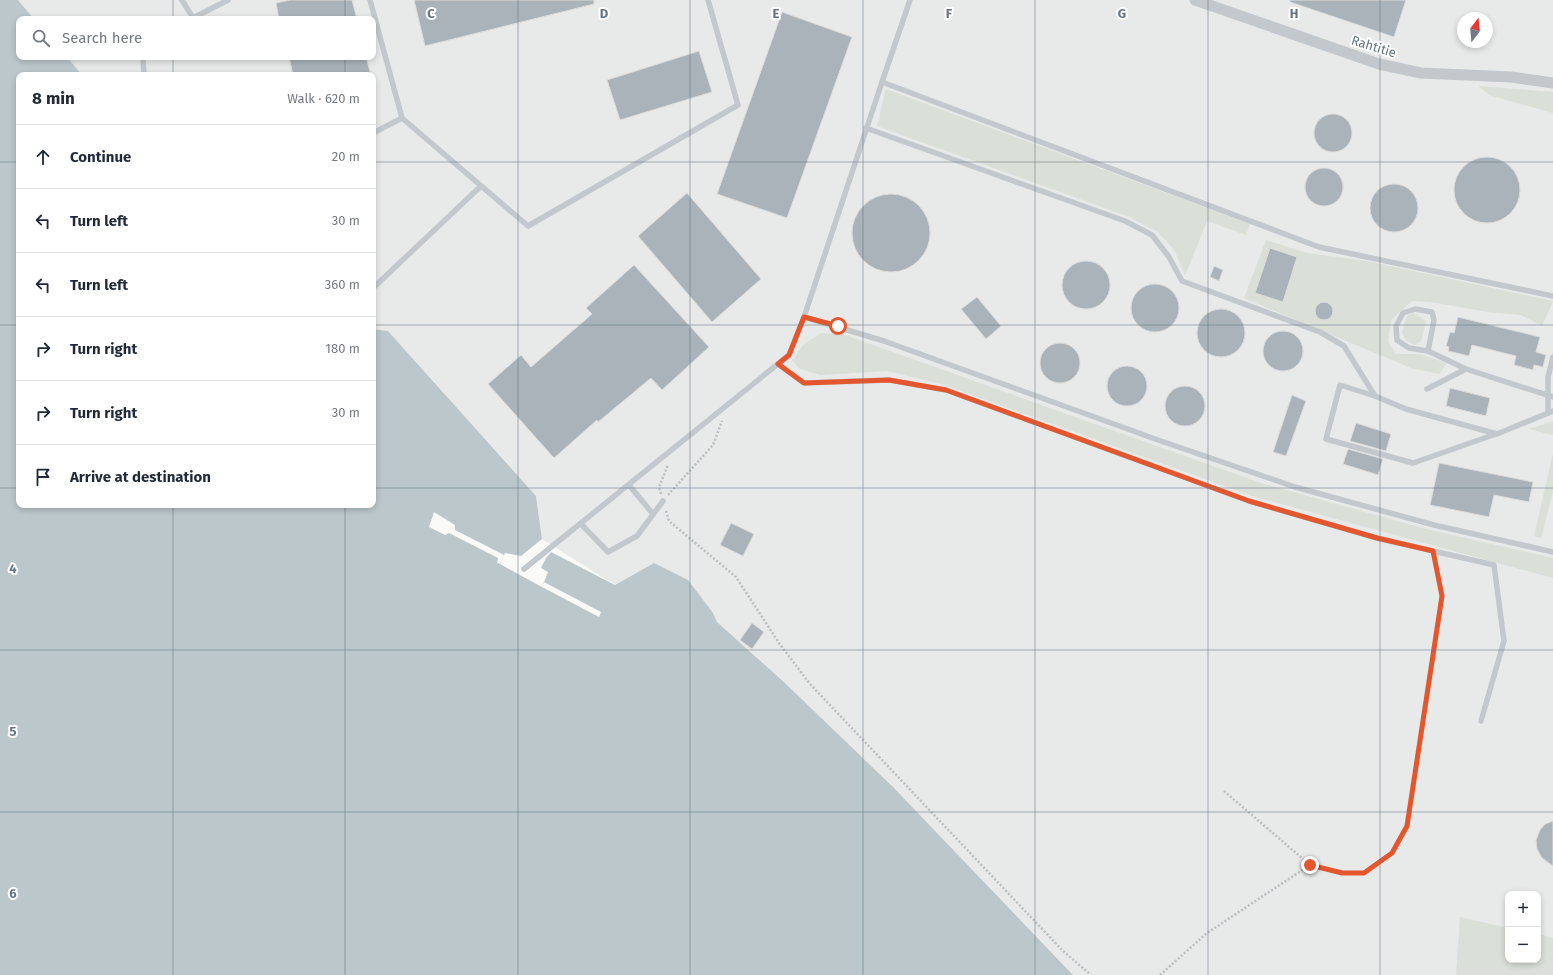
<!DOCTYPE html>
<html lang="en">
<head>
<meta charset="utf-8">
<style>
	:root { --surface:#fff; --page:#f6f6f7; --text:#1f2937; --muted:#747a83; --line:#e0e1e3 }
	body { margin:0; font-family:"Fira Sans",sans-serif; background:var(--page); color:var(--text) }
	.controls { position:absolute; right:12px; bottom:12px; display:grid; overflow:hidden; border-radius:8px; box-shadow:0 2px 6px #0003 }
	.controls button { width:36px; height:36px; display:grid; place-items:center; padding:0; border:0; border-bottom:1px solid var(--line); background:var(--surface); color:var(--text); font:20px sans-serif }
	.compass { position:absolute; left:1457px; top:12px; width:36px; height:36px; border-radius:50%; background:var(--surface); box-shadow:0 2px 6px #0003; rotate:16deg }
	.stop { position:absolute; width:12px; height:12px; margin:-9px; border:3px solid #e4572e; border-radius:50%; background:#fff }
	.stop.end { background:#e4572e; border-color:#fff; box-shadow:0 1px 4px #0008 }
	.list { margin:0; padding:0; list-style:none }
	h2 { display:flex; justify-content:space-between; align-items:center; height:52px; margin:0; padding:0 16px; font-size:17px }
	h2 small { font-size:13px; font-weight:400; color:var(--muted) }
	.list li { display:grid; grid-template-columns:26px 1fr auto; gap:12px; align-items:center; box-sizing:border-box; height:64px; padding:0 16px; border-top:1px solid var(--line) }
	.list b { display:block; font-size:15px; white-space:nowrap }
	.list em { font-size:13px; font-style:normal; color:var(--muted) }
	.icon { flex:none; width:22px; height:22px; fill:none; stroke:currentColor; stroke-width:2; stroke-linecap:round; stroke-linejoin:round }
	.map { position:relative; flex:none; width:1553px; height:975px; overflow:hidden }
	.search { position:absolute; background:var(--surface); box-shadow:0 2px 6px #0003; left:16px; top:16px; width:360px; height:44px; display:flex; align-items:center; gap:10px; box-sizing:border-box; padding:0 14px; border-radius:8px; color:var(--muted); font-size:15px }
	.panel { position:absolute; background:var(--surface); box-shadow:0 2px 6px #0003; left:16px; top:72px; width:360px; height:436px; border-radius:8px }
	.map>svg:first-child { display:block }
</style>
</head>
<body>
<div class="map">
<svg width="1553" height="975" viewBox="0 0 1553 975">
	<rect width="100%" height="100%" fill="#fafaf8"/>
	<path fill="#e8e9e9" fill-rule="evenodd" d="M18,0H1553V975H1073L894,788L785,683L717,622L713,613L654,563L615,585L542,539L536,496L388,331L373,329V75H82L67,57H373V19H34ZM1463,18H1487V42H1463ZM1508,894H1538V960H1508Z"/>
	<g fill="#dadfd7">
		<polygon points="1478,86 1553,92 1553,113 1489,95"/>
		<polygon points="886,89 1250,224 1246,235 1207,221 1185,276 1175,251 1158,232 1127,216 877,126"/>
		<polygon points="1266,240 1307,253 1367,261 1553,301 1542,326 1521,315 1488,312 1431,302 1412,301 1391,320 1388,342 1396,354 1419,354 1447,363 1439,374 1411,368 1244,298"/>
		<polygon points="1413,313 1426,321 1421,341 1415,345 1406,341 1402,333 1407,316"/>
		<polygon points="821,333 842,334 1261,483 1426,529 1553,558 1553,578 1252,496 945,385 887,371 821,375 800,369 792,360 803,345"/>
		<polygon points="1553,421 1553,435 1529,429"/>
		<polygon points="1553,453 1553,492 1541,538 1534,536"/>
		<polygon points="1460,917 1508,928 1508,960 1538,960 1538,934 1553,938 1553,975 1456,975"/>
	</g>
	<polygon fill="#bbc7cb" points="0,0 18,0 34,19 19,19 19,57 67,57 82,75 19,75 19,505 373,505 373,329 388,331 536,496 542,539 521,556 505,553 500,564 542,587 548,572 541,568 546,558 551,552 615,585 654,563 688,580 713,613 717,622 785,683 894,788 1073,975 0,975"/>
	<g fill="#fafaf8">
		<polygon points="434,512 455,525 455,530 504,555 500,564 497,563 498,558 449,533 445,535 429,527"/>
		<polygon points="544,582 601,612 599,617 542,587"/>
	</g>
	<g fill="#aab3b9" stroke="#dcdcda">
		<polygon points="290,0 352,0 357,19 279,19 276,3"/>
		<polygon points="414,0 594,0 594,4 425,46"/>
		<polygon points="1290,0 1406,0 1394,37 1290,2"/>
		<polygon points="782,12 852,37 787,218 717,194"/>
		<polygon points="699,51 712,92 620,120 607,80"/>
		<polygon points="289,57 366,57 371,75 293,75"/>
		<circle cx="1333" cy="133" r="19"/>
		<circle cx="1487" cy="190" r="33"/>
		<circle cx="1324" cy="187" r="19"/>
		<circle cx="1394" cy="208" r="24"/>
		<polygon points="687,193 761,279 712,322 638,236"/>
		<circle cx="891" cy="233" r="39"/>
		<polygon points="1270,248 1297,257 1283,302 1255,293"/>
		<circle cx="1086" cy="285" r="24"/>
		<polygon points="634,265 709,347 662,390 651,378 598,422 597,420 554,458 488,384 521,355 531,367 592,314 586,308"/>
		<polygon points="1214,266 1223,270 1219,281 1210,277"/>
		<circle cx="1155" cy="308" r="24"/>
		<polygon points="977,297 1001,326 986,339 961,309"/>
		<circle cx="1324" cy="311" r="9"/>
		<circle cx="1221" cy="333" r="24"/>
		<polygon points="1458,317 1540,337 1536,352 1546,355 1543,367 1534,365 1533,370 1514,365 1516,356 1472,345 1469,356 1448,351 1449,347 1446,346 1450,332 1454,333"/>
		<circle cx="1283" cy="351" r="20"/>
		<circle cx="1060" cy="363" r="20"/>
		<circle cx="1127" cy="386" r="20"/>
		<circle cx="1185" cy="406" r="20"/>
		<polygon points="1450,388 1490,398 1486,416 1446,406"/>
		<polygon points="1292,395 1306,401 1286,456 1273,452"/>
		<polygon points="1356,423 1391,434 1386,451 1350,441"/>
		<polygon points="1348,449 1383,459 1378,475 1343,464"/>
		<polygon points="1439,463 1533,482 1529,502 1494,495 1489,517 1430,505"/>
		<polygon points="731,523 754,534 743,556 720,545"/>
		<polygon points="752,623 764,632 752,649 740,640"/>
		<polygon points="1553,821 1553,866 1542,858 1537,849 1536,840 1540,830 1545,824"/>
	</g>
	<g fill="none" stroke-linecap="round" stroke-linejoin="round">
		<g stroke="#bbbfc2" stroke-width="2.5" stroke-dasharray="2 2" stroke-linecap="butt">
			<polyline points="661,494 659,487 668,465"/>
			<polyline points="668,495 713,445 722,421"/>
			<polyline points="666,511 669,521 736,577 779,643 810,684 1063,951 1091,975"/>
			<polyline points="1224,791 1310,865"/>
			<polyline points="1160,975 1207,933 1310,865 1341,873 1364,873 1392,853 1407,826 1442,596 1435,559"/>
		</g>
		<g stroke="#c3c8cc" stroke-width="5.5">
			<polyline points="182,0 193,18"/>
			<polyline points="370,0 402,118 528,226 738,105 708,0"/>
			<polyline points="191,19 228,0"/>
			<polyline points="143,57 144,75"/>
			<polyline points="882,82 910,0"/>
			<polyline points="866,128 1125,221 1152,235 1169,257 1182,281 1320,332 1344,346 1375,396 1406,409 1497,434 1553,411"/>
			<polyline points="373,133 402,118"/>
			<polyline points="373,288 481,186"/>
			<polyline points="804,317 882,82 1319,247 1553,296"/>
			<polyline points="1428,351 1434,320 1432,312 1415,309 1403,313 1396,326 1397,340 1409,348 1428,351 1466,369 1553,397"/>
			<polyline points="778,364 804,383 889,380 946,390 1249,501 1377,538 1494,565 1504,641 1481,721"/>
			<polyline points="1427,389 1466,369"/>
			<polyline points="1375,396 1340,385 1326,439 1413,463 1496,434"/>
			<polyline points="1548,413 1548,377 1553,357"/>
			<polyline points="629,485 653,514"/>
			<polyline points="581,524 608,552 637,536 663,501"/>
			<polyline points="524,569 789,355 804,317 884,341 1158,440 1295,487 1434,525 1553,552"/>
		</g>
		<polyline stroke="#c3c8cc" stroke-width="11" points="1195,0 1379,64 1421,73 1511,77 1553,83"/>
	</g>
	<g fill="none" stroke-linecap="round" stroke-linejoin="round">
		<polyline stroke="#e4572e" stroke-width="5" points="838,326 804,317 789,355 778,364 804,383 889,380 946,390 1249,501 1377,538 1433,551 1442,596 1407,826 1392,853 1364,873 1342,873 1310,865"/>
	</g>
	<path fill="none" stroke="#657683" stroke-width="1" stroke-opacity="0.55" d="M173,0V19M345,0V19M518,0V975M690,0V975M863,0V975M1035,0V975M1208,0V975M1380,0V975M173,57V75M345,57V75M0,162H19M373,162H1553M0,325H19M373,325H1553M0,488H19M373,488H1553M173,505V975M345,505V975M0,650H1553M0,812H1553"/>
	<g text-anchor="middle" stroke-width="4" stroke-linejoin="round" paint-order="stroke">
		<g font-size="13" fill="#657683" stroke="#fff">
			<text transform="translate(1374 46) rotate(17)" y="5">Rahtitie</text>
		</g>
	</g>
	<g font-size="13" text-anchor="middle" font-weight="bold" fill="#657683" stroke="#fff" stroke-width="4" stroke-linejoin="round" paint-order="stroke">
		<text x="431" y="18">C</text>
		<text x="604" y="18">D</text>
		<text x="776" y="18">E</text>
		<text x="949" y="18">F</text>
		<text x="1122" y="18">G</text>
		<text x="1294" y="18">H</text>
		<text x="13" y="573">4</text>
		<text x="13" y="736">5</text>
		<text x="13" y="898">6</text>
	</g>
</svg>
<div class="controls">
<button>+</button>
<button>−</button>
</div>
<svg class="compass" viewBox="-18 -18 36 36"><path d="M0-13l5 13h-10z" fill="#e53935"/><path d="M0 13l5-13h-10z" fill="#747a83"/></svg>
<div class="stop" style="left:838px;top:326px"></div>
<div class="stop end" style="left:1310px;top:865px"></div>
<div class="search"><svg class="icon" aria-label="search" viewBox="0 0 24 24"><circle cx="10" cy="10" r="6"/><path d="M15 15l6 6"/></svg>Search here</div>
<section class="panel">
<h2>8 min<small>Walk · 620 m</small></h2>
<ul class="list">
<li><svg class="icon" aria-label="ahead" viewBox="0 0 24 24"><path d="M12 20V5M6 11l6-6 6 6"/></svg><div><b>Continue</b></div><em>20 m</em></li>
<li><svg class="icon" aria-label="left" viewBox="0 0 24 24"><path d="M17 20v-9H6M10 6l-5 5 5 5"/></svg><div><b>Turn left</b></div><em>30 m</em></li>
<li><svg class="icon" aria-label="left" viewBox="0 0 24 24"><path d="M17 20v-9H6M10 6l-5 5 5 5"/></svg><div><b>Turn left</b></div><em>360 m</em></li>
<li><svg class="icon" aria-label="right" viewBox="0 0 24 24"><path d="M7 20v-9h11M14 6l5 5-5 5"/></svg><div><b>Turn right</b></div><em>180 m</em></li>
<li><svg class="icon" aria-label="right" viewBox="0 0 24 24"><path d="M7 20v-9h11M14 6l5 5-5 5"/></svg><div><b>Turn right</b></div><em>30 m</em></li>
<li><svg class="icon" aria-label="arrive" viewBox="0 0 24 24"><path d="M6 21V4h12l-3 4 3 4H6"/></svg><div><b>Arrive at destination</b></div></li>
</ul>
</section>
</div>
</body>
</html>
